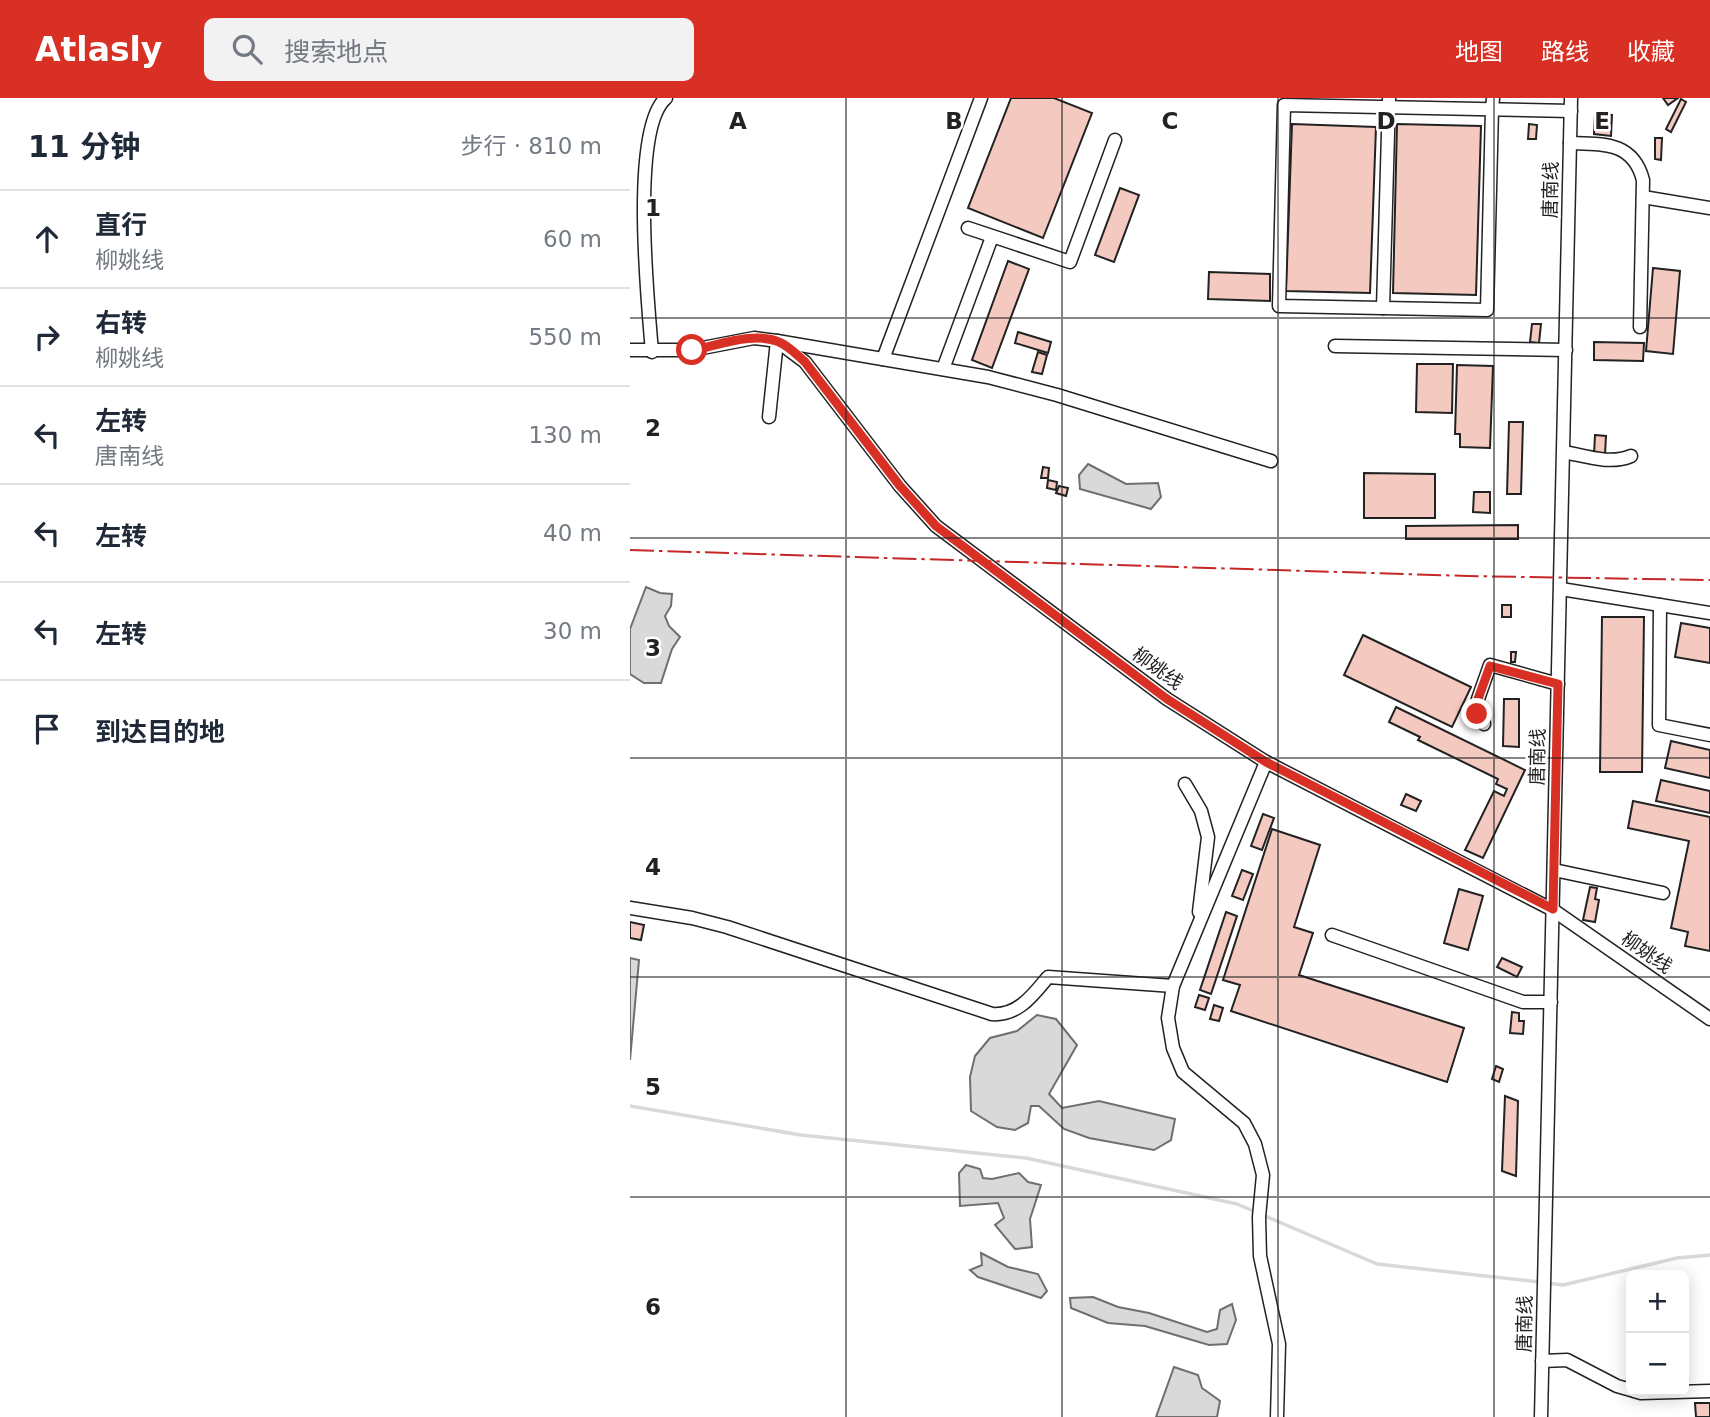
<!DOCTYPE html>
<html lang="zh">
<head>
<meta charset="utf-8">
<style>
	:root { --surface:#fff; --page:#f2f2f3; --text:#1f2937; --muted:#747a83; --line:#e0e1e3; --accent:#d93025 }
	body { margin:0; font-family:"DejaVu Sans","Noto Sans SC",sans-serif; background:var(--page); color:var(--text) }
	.controls { position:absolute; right:21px; bottom:21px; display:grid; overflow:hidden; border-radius:10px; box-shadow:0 4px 18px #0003 }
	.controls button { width:63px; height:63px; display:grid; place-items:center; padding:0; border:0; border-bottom:2px solid var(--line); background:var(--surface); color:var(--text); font:35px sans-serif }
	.stop { position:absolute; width:21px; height:21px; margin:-16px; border:5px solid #d93025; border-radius:50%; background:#fff }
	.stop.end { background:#d93025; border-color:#fff; box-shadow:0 2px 7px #0008 }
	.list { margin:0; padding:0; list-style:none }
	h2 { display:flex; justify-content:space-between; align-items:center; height:91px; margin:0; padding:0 28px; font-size:30px }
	h2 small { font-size:23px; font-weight:400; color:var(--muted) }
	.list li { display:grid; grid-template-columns:46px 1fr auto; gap:21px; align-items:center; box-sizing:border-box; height:98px; padding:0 28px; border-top:2px solid var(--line) }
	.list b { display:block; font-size:26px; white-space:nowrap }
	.list p { margin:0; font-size:23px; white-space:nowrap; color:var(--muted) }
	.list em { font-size:23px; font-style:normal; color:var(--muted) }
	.icon { flex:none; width:38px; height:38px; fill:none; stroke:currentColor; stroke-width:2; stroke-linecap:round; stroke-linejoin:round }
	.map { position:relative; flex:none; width:1080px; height:1319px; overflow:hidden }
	header { display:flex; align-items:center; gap:42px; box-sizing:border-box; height:98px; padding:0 35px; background:var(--accent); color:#fff }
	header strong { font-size:33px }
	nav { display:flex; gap:38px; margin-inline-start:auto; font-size:24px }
	.search { width:490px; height:63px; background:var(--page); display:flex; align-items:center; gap:18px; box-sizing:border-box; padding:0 24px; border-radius:10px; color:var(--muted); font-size:26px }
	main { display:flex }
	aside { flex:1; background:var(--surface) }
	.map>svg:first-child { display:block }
</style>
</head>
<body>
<header>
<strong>Atlasly</strong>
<div class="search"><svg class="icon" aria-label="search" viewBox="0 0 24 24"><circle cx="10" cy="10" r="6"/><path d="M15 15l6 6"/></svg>搜索地点</div>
<nav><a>地图</a><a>路线</a><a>收藏</a></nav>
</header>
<main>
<aside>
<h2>11 分钟<small>步行 · 810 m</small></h2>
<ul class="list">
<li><svg class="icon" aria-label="ahead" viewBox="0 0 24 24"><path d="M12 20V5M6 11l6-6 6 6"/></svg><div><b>直行</b><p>柳姚线</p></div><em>60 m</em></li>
<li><svg class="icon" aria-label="right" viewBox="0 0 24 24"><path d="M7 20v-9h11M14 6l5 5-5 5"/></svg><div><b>右转</b><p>柳姚线</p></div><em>550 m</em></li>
<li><svg class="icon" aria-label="left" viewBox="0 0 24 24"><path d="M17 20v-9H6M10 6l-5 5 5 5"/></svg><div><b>左转</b><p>唐南线</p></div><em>130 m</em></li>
<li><svg class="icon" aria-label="left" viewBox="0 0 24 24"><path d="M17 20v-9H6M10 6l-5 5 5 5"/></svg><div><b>左转</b></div><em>40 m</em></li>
<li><svg class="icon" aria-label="left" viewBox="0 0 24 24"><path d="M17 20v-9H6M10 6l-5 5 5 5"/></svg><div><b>左转</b></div><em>30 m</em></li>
<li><svg class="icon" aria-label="arrive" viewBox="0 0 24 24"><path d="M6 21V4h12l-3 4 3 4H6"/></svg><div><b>到达目的地</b></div></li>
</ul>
</aside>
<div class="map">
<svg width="1080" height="1319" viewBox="0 0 1080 1319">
	<rect width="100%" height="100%" fill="#fff"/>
	<g fill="#d9d9d9" stroke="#6f6f6f" stroke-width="2">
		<polygon points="458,366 496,386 528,385 531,399 521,411 450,391 449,377"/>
		<polygon points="16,489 30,495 42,496 41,508 35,518 39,528 50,539 42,551 31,585 14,585 0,576 0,531"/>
		<polygon points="0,860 9,862 0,962"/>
		<polygon points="407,917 426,921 447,947 419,996 432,1010 469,1003 545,1021 541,1042 524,1052 459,1040 434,1031 409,1008 401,1008 398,1025 385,1032 367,1029 341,1013 340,979 345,958 360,940 387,933"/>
		<polygon points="336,1067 350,1071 353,1080 362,1081 389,1075 398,1084 411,1087 400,1121 402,1149 385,1151 365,1127 374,1120 368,1105 330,1108 329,1075"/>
		<polygon points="351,1155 378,1169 408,1176 417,1193 411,1200 348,1179 340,1172 352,1167"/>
		<polygon points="463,1199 488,1209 519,1215 577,1234 587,1231 590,1212 602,1206 606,1222 597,1246 579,1247 515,1228 478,1225 441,1210 440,1200"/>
		<polygon points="544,1269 568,1277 572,1290 590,1303 587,1319 526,1319"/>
	</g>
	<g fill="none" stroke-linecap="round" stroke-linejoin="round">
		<g stroke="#d9d9d9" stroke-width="3.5">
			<polyline points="0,1008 171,1037 396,1060 607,1106 747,1166 910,1184"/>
			<polyline points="917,1185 933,1187 1047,1160 1080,1157"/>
		</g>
	</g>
	<g fill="#f3c9c0" stroke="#222" stroke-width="2">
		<polygon points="381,0 424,0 462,15 413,140 338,110"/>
		<polygon points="1033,0 1048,0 1038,7"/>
		<polygon points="1051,1 1056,4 1041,34 1036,31"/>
		<polygon points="965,16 982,17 981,38 964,36"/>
		<polygon points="662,26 746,29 740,195 656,193"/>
		<polygon points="767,26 851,28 846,197 763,195"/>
		<polygon points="899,26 907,27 906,41 898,41"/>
		<polygon points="1025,40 1032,40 1031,62 1025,61"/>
		<polygon points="490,90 509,97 484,164 465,157"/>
		<polygon points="378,163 399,171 362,270 342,262"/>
		<polygon points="1023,170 1050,173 1043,256 1016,253"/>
		<polygon points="579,174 640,176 640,203 578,201"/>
		<polygon points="902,226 911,226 909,245 900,244"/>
		<polygon points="388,234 421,244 418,255 385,245"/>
		<polygon points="964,244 1014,245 1013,263 964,262"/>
		<polygon points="408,254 417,257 412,276 402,274"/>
		<polygon points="787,266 823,266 822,315 786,314"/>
		<polygon points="827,267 863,268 860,350 830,349 830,336 825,336"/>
		<polygon points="879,324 893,324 891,396 877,396"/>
		<polygon points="965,337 976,338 975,356 964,356"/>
		<polygon points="413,369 419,370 418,380 411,380"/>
		<polygon points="734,375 805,376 805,420 734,420"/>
		<polygon points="418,382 427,384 426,392 417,390"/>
		<polygon points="429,388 438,390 436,398 426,395"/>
		<polygon points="844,394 860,394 860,415 843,414"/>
		<polygon points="888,427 888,441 776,441 776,428"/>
		<rect x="872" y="507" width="9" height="12"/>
		<polygon points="972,519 1014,519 1012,674 970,674"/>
		<polygon points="1051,525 1080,530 1080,565 1045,559"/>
		<polygon points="733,537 841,589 822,629 714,577"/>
		<polygon points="881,554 886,554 885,564 881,564"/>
		<polygon points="874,601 889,601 889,649 873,648"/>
		<polygon points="766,609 895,672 853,760 835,752 864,693 874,698 877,691 866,686 868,681 788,642 790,639 759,624"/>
		<polygon points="1041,643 1080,652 1080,680 1035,670"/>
		<polygon points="1031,682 1080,693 1080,715 1026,703"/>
		<polygon points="776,696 791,703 786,713 771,707"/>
		<polygon points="1003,703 1080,719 1080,853 1055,848 1058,834 1041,830 1059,743 998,730"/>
		<polygon points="633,716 644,720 632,752 621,748"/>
		<polygon points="642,731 690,747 664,829 683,835 669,877 834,930 817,984 601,913 610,887 593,882"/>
		<polygon points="612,772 623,776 613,802 602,798"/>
		<polygon points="960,789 967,790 965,801 969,802 965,824 953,822"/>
		<polygon points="829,791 853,798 838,852 814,845"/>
		<polygon points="596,814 607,818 581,896 570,892"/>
		<polygon points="0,824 14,827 11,842 0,840"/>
		<polygon points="872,860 892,869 887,879 867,869"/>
		<polygon points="569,897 579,900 575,912 565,909"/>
		<polygon points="584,907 593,910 589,923 580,921"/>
		<polygon points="882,914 889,915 889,923 894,923 893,936 880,935"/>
		<polygon points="866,968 873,971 869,984 862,981"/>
		<polygon points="875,998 888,1003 886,1078 872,1073"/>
		<polygon points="1065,1305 1080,1305 1080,1319 1066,1319"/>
	</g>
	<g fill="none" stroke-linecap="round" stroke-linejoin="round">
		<defs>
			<g id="minor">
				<polyline points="863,0 862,11 857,212 649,208 654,7 941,13"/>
				<path d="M940,45C974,46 1003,44 1013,82L1010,229"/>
				<polyline points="1013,99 1080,110"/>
				<polyline points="338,130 440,164 485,42"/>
				<polyline points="753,210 759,0"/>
				<polyline points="705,248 936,252"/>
				<polyline points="0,252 62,252 124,240 147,243 175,264 270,388 306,428 537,601 636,664 923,812 1080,921"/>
				<path d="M22,254C18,205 0,31 36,0"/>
				<polyline points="253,261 351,0"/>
				<polyline points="313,271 362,139"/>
				<polyline points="139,319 147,243 358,279 427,297 641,363"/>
				<path d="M934,354C956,358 980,367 1001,358"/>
				<polyline points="931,491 1080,515"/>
				<polyline points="1030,507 1029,627 1080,637"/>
				<polyline points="854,626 847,616 848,601 860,567 928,586"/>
				<polyline points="636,664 543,888 538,920 543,950 553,974 614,1025 625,1046 633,1077 629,1119 630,1158 649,1246 647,1319"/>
				<polyline points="555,686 571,713 578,739 569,814"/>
				<polyline points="924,772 1033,795"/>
				<path d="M0,810L62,820L97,829L362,916C388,918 403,897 418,879L543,888"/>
				<polyline points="702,837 893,904 921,904"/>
				<polyline points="912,1263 937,1262 987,1288 1001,1292"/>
				<polyline points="1004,1293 1011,1295 1080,1293"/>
				<polyline points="911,1319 941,0"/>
			</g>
		</defs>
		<use href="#minor" stroke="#222" stroke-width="15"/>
		<use href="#minor" stroke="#fff" stroke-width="12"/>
		<polyline stroke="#c62828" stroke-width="2" stroke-dasharray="24 5 3.5 5" stroke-linecap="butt" points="0,452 838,478 1080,482"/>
	</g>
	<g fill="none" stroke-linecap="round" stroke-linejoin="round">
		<path stroke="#d93025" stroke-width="9" d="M62,252C87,248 124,233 149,244C159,248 167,257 175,264L270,388L306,428L537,601L636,664L923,811L928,586L860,568L848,601L847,616"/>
	</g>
	<path fill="none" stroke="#222" stroke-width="2" stroke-opacity="0.55" d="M216,0V1319M432,0V1319M648,0V1319M864,0V1319M0,220H1080M0,440H1080M0,660H1080M0,879H1080M0,1099H1080"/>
	<g text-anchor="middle" stroke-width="5" stroke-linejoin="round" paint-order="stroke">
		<g font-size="19" fill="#222" stroke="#fff">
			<text transform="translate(920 92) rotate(-89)" y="7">唐南线</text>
			<text transform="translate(528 570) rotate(36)" y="7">柳姚线</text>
			<text transform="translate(907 659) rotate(-89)" y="7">唐南线</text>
			<text transform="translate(1017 854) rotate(35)" y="7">柳姚线</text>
			<text transform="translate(894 1226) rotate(-89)" y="7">唐南线</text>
		</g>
	</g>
	<g font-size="23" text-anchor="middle" font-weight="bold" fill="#222" stroke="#fff" stroke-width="5" stroke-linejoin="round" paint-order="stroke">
		<text x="108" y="31">A</text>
		<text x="324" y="31">B</text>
		<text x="540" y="31">C</text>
		<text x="756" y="31">D</text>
		<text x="972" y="31">E</text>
		<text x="23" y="118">1</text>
		<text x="23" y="338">2</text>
		<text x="23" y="558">3</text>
		<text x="23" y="777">4</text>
		<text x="23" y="997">5</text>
		<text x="23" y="1217">6</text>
	</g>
</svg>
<div class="controls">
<button>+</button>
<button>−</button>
</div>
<div class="stop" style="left:62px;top:252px"></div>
<div class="stop end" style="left:847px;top:616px"></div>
</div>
</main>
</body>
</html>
